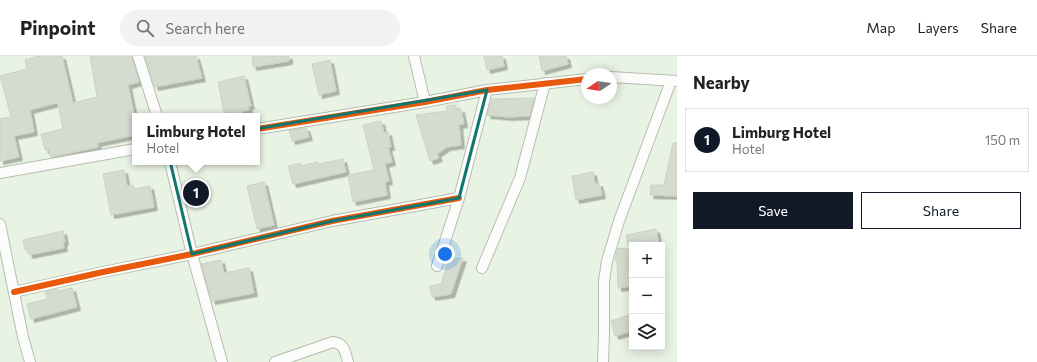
<!DOCTYPE html>
<html lang="en">
<head>
<meta charset="utf-8">
<style>
	:root { --surface:#fff; --page:#f2f2f2; --text:#222; --muted:#767676; --line:#e0e0e0; --accent:#111827 }
	body { margin:0; font-family:Commissioner,sans-serif; background:var(--page); color:var(--text) }
	.controls { position:absolute; right:12px; bottom:12px; display:grid; overflow:hidden; border-radius:0px; box-shadow:0 2px 10px #0003 }
	.controls button { width:36px; height:36px; display:grid; place-items:center; padding:0; border:0; border-bottom:1px solid var(--line); background:var(--surface); color:var(--text); font:20px sans-serif }
	.compass { position:absolute; left:581px; top:12px; width:36px; height:36px; border-radius:50%; background:var(--surface); box-shadow:0 2px 10px #0003; rotate:258deg }
	.you { position:absolute; left:445px; top:198px; width:14px; height:14px; margin:-10px; border:3px solid #fff; border-radius:50%; background:#1a73e8; box-shadow:0 0 0 6px #1a73e833 }
	.badge { display:grid; place-items:center; width:26px; height:26px; border-radius:50%; background:var(--accent); color:#fff; font-size:13px; font-weight:700 }
	.pin { position:absolute; translate:-50% -50%; border:2px solid #fff; box-shadow:0 1px 4px #0006 }
	.popup { position:absolute; left:132px; top:57px; width:128px; height:52px; box-sizing:border-box; display:grid; place-content:center; border-radius:0px; background:var(--surface); filter:drop-shadow(0 1px 3px #0005); font-size:13px; white-space:nowrap; color:var(--muted) }
	.popup b { font-size:15px; color:var(--text) }
	.popup::after { content:''; position:absolute; left:50%; top:100%; margin-left:-8px; border:8px solid transparent; border-top-color:var(--surface) }
	.list { margin:0; padding:0; list-style:none }
	h2 { display:flex; justify-content:space-between; align-items:center; height:52px; margin:0; padding:0 16px; font-size:17px }
	h2 small { font-size:13px; font-weight:400; color:var(--muted) }
	.list li { display:grid; grid-template-columns:26px 1fr auto; gap:12px; align-items:center; box-sizing:border-box; height:64px; margin:0 8px 8px; padding:0 8px; border:1px solid var(--line); border-radius:0px }
	.list b { display:block; font-size:15px; white-space:nowrap }
	.list p { margin:0; font-size:13px; white-space:nowrap; color:var(--muted) }
	.list em { font-size:13px; font-style:normal; color:var(--muted) }
	.actions { display:flex; gap:8px; padding:12px 16px }
	.actions a { flex:1; padding:9px 0; border:1px solid var(--accent); border-radius:0px; text-align:center; font-size:14px; color:var(--accent) }
	.actions .main { background:var(--accent); color:#fff }
	.icon { flex:none; width:22px; height:22px; fill:none; stroke:currentColor; stroke-width:2; stroke-linecap:round; stroke-linejoin:round }
	.map { position:relative; flex:none; width:677px; height:306px; overflow:hidden }
	header { display:flex; align-items:center; gap:24px; box-sizing:border-box; height:56px; padding:0 20px; background:var(--surface); border-bottom:1px solid var(--line) }
	header strong { font-size:19px }
	nav { display:flex; gap:22px; margin-inline-start:auto; font-size:14px }
	.search { width:280px; height:36px; background:var(--page); display:flex; align-items:center; gap:10px; box-sizing:border-box; padding:0 14px; border-radius:22px; color:var(--muted); font-size:15px }
	main { display:flex }
	aside { flex:1; background:var(--surface) }
	.map>svg:first-child { display:block }
</style>
</head>
<body>
<header>
<strong>Pinpoint</strong>
<div class="search"><svg class="icon" aria-label="search" viewBox="0 0 24 24"><circle cx="10" cy="10" r="6"/><path d="M15 15l6 6"/></svg>Search here</div>
<nav><a>Map</a><a>Layers</a><a>Share</a></nav>
</header>
<main>
<div class="map">
<svg width="677" height="306" viewBox="0 0 677 306">
	<defs>
		<filter id="shadow"><feDropShadow dx="3.5" dy="3.5" stdDeviation="0" flood-color="#0004"/></filter>
	</defs>
	<rect width="100%" height="100%" fill="#e9f3e3"/>
	<g fill="#d4dbcf" stroke="#cbd3c5" filter="url(#shadow)">
		<polygon points="38,0 62,0 73,47 97,41 90,0 132,0 139,26 128,29 134,58 135,57 135,79 97,87 98,91 51,101 49,94 45,94 41,78 63,73 58,48 56,47 30,54 34,76 14,80 19,101 0,105 0,63 11,61 0,20 27,13 25,4"/>
		<polygon points="145,0 196,0 202,22 155,31"/>
		<polygon points="252,0 289,0 289,5 253,11"/>
		<polygon points="484,0 502,0 504,10 487,14"/>
		<polygon points="539,0 566,0 568,8 542,15"/>
		<polygon points="330,4 336,35 319,39 312,8"/>
		<polygon points="244,20 251,50 248,50 249,54 243,55 242,58 235,60 233,60 232,57 224,57 218,26"/>
		<polygon points="534,42 530,60 509,61 487,59 492,43"/>
		<polygon points="456,49 456,54 461,53 464,68 459,69 461,89 447,91 437,98 439,102 430,105 416,59 447,55 447,50"/>
		<polygon points="381,65 384,77 388,76 391,91 388,91 392,106 385,108 389,125 385,126 387,139 353,146 348,119 374,114 363,69"/>
		<polygon points="306,72 309,81 292,85 289,74"/>
		<polygon points="673,87 677,87 677,140 650,139 651,129 664,129"/>
		<polygon points="343,103 346,116 293,128 288,110 301,107 301,110 317,106 318,108"/>
		<polygon points="124,114 127,130 133,129 134,133 150,130 154,151 111,159 103,118"/>
		<polygon points="593,116 595,128 599,127 602,139 576,144 572,120"/>
		<polygon points="264,126 274,169 257,173 247,130"/>
		<polygon points="656,173 659,189 628,189 626,179"/>
		<polygon points="63,175 65,186 63,186 64,192 29,199 28,193 25,194 23,184"/>
		<polygon points="618,192 632,193 632,230 618,232 617,204 615,204"/>
		<polygon points="463,202 451,238 432,241 430,230 441,228 449,203"/>
		<polygon points="221,204 224,217 249,212 254,237 212,245 201,208"/>
		<polygon points="72,232 77,251 31,263 27,248 47,243 45,236 58,233 59,235"/>
		<polygon points="632,258 632,275 615,280 611,265"/>
	</g>
	<g fill="none" stroke-linecap="round" stroke-linejoin="round">
		<defs>
			<g id="street">
				<polyline points="138,0 157,60"/>
				<polyline points="414,0 425,46"/>
				<polyline points="611,21 677,25"/>
				<polyline points="257,73 425,46 487,34 587,23"/>
				<polyline points="170,106 192,198 222,306"/>
				<polyline points="0,117 135,93"/>
				<polyline points="0,168 23,281 30,306"/>
				<polyline points="437,210 459,142 487,34"/>
				<polyline points="482,212 520,122 545,27"/>
				<polyline points="14,236 103,216 192,198 332,165 459,142"/>
				<path d="M275,306L333,286C345,288 345,296 348,306"/>
				<polyline points="603,306 604,277 604,225 607,205 619,165 671,25"/>
			</g>
		</defs>
		<use href="#street" stroke="#b5bdb0" stroke-width="12"/>
		<use href="#street" stroke="#fcfdfb" stroke-width="10"/>
		<defs>
			<g id="cycleway">
				<polyline points="257,73 425,46 487,34 587,23"/>
				<polyline points="14,236 103,216 192,198 332,165 459,142"/>
			</g>
		</defs>
		<use href="#cycleway" stroke="#fff" stroke-width="8"/>
		<use href="#cycleway" stroke="#e8590c" stroke-width="6"/>
	</g>
	<path fill="none" stroke="#0f766e" stroke-width="3" stroke-linejoin="round" d="M487,34L459,142L332,165L192,198L166,88Z"/>
</svg>
<div class="controls">
<button>+</button>
<button>−</button>
<button><svg class="icon" aria-label="layers" viewBox="0 0 24 24"><path d="M12 4l9 5-9 5-9-5zM3 14l9 5 9-5"/></svg></button>
</div>
<svg class="compass" viewBox="-18 -18 36 36"><path d="M0-13l5 13h-10z" fill="#e53935"/><path d="M0 13l5-13h-10z" fill="#767676"/></svg>
<div class="you"></div>
<div class="pin badge" style="left:196px;top:137px">1</div>
<div class="popup"><b>Limburg Hotel</b>Hotel</div>
</div>
<aside>
<h2>Nearby<small></small></h2>
<ul class="list">
<li><span class="badge">1</span><div><b>Limburg Hotel</b><p>Hotel</p></div><em>150 m</em></li>
</ul>
<div class="actions"><a class="main">Save</a><a>Share</a></div>
</aside>
</main>
</body>
</html>
